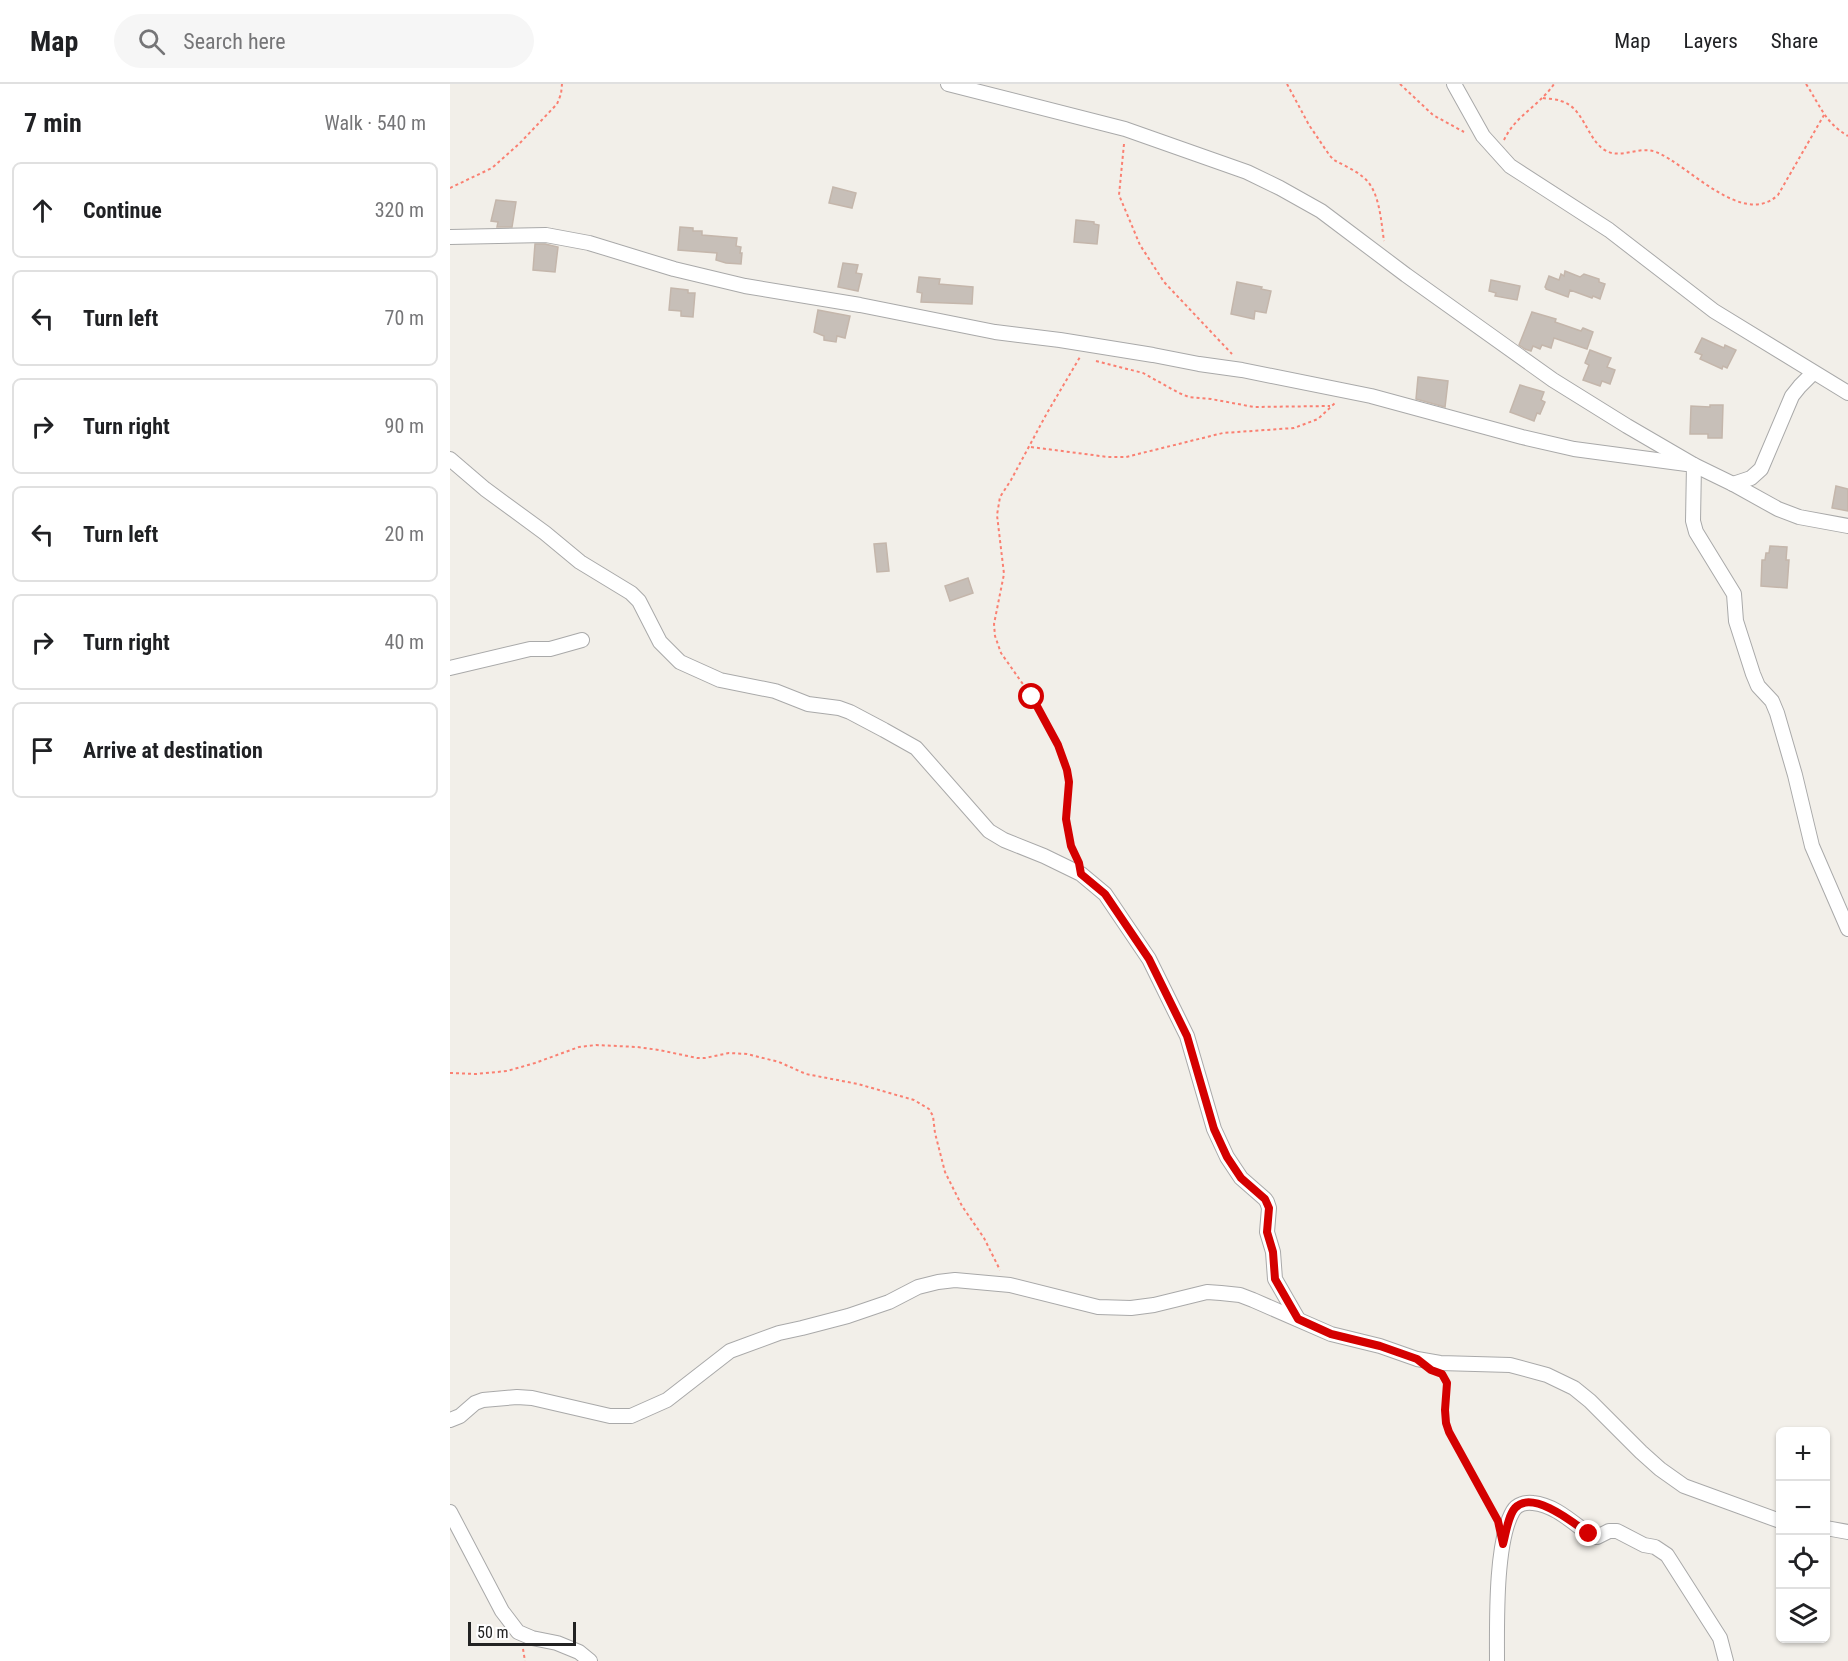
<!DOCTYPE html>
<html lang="en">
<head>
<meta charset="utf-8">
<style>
	:root { --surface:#fff; --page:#f6f6f6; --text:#202124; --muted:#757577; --line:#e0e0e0 }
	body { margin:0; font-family:"Roboto Condensed",sans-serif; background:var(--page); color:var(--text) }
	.controls { position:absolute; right:18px; bottom:18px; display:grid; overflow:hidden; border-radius:9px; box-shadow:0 2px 4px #0004 }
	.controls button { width:54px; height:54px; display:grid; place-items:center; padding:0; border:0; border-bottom:2px solid var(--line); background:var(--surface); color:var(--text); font:30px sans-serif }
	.scale { position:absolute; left:18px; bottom:15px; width:108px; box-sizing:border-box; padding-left:6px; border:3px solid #222; border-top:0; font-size:16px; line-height:21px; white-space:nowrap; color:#222; -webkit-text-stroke:4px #fff; paint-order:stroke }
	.stop { position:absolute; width:18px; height:18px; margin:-14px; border:4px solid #d40000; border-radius:50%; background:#fff }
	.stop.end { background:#d40000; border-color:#fff; box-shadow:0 2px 6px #0008 }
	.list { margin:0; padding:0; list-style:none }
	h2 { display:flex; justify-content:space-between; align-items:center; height:78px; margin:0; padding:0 24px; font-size:26px }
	h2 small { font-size:20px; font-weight:400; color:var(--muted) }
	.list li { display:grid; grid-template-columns:39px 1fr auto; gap:18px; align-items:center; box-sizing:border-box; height:96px; margin:0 12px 12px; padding:0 12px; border:2px solid var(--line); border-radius:9px }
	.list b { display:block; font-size:22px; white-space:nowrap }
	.list em { font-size:20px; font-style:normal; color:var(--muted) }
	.icon { flex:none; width:33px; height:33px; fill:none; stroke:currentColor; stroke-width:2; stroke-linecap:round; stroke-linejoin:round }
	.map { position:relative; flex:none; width:1398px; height:1577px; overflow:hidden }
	header { display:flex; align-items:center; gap:36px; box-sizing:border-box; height:84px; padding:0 30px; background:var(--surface); border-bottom:2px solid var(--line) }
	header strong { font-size:28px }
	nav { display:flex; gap:33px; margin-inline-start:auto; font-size:21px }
	.search { width:420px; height:54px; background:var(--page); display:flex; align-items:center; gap:15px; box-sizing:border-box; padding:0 21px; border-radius:33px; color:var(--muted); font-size:22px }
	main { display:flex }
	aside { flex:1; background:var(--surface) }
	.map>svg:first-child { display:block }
</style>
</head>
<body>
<header>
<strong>Map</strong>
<div class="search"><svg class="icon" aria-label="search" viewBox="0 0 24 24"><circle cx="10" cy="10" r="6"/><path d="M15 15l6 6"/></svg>Search here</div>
<nav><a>Map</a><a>Layers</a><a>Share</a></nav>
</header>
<main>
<aside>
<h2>7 min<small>Walk · 540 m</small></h2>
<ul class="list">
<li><svg class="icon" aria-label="ahead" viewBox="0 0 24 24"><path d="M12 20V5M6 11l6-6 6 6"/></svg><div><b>Continue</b></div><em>320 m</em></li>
<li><svg class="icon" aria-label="left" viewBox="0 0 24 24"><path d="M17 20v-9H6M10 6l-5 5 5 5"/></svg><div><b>Turn left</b></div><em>70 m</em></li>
<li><svg class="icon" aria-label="right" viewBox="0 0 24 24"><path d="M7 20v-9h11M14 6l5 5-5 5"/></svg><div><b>Turn right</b></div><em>90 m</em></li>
<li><svg class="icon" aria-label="left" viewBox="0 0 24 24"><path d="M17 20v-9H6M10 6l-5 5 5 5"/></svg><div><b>Turn left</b></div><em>20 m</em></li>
<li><svg class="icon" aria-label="right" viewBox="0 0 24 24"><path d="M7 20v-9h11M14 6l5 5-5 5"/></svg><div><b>Turn right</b></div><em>40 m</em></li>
<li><svg class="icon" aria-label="arrive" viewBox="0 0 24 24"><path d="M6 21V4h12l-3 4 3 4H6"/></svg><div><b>Arrive at destination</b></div></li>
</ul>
</aside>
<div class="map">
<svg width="1398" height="1577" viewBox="0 0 1398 1577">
	<rect width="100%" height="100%" fill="#f2efe9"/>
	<g fill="#c7bfb8" stroke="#c4b6ab" stroke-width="1.5">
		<polygon points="383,103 406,109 402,124 379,119"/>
		<polygon points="46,116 66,118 62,143 47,143 48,138 41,137"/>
		<polygon points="626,136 644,138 644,140 649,141 647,160 624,158"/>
		<polygon points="230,143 243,144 243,147 252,147 252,151 287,154 286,162 291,163 290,169 292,169 291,180 276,179 266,176 267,169 228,166"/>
		<polygon points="85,160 95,160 108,163 105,188 83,186"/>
		<polygon points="393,179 408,181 406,189 412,190 408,207 388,203"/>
		<polygon points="1115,187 1130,193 1134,190 1149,195 1149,198 1155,200 1150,215 1143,212 1142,214 1120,206 1118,213 1096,205 1096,204 1095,203 1099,192 1109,196 1111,190 1114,192"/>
		<polygon points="469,193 490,195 489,200 523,203 522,220 471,218 472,209 467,208"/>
		<polygon points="1041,196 1070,202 1067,216 1045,212 1046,209 1039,207"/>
		<polygon points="787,198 812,203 811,205 821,207 816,229 805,227 804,235 781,230"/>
		<polygon points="221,204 238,206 238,209 245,209 243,233 231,232 231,227 219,226"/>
		<polygon points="368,226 400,232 395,254 387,252 386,258 374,256 374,252 364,248"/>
		<polygon points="1082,228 1106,235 1105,238 1131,247 1133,244 1143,248 1137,265 1104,254 1101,264 1092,261 1090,265 1083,262 1081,267 1075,265 1069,261"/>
		<polygon points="1252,254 1274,264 1275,261 1286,266 1277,284 1273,282 1272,285 1250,275 1252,271 1245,268"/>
		<polygon points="1140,266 1161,274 1157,283 1165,286 1160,300 1152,297 1150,302 1133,296 1139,281 1135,279"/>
		<polygon points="968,293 998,297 995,323 966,315"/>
		<polygon points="1070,301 1094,308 1091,316 1095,318 1090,330 1087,329 1084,337 1060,328"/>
		<polygon points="1260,321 1273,321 1272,354 1258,354 1258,350 1240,350 1241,322 1260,323"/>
		<polygon points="1386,402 1398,405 1398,427 1382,424"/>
		<polygon points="436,459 439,487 427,488 424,460"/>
		<polygon points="1320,462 1337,463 1336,476 1339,476 1337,504 1311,502 1312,476 1315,476 1316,469 1319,469"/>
		<polygon points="518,494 523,509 500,517 495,502"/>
	</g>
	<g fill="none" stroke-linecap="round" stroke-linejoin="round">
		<defs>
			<g id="minor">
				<polyline points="498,0 675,45 797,88 830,104 871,127 956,191 1103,296 1177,342 1244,381 1283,400 1328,425 1349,433 1398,442"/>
				<polyline points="1004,0 1033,52 1060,82 1159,146 1264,227 1398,309"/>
				<polyline points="0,153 96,151 139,159 224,185 295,202 410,221 545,248 610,256 703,271 749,280 792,286 921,312 1072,353 1124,365 1244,381 1243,437 1246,448 1284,510 1286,537 1303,590 1308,602 1322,617 1327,629 1345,691 1362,762 1398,845"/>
				<polyline points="0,375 35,405 95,449 130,478 181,509 189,517 210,558 230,578 270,596 325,607 358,620 389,624 400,628 434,646 466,664 539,747 554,756 594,772 631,790 655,810 699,875 737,952 764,1045 777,1073 791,1094 815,1115 817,1118 819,1124 817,1148 823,1168 825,1195 848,1235"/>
				<polyline points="1283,400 1301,394 1311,385 1342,312 1350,302 1363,289"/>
				<polyline points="0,584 80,565 100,565 132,556"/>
				<polyline points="0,1336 10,1332 25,1319 33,1316 67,1313 82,1314 160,1332 181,1332 217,1316 280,1267 329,1249 352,1244 398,1232 439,1218 468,1203 488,1198 505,1196 560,1201 648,1223 681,1224 704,1221 757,1208 771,1209 790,1211 803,1216 881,1250 930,1262 967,1275 990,1279 1060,1281 1097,1291 1124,1304 1140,1317 1191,1368 1210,1385 1234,1402 1330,1437"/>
				<polyline points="0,1428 52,1527 68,1548 82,1554 107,1559 129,1568 140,1577"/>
				<polyline points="1376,1444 1398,1448"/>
				<path d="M1047,1577C1047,1540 1045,1458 1063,1427C1067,1420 1076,1418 1083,1419C1106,1421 1125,1441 1143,1453H1147L1159,1447H1167L1194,1461L1205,1463L1217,1471L1270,1554L1276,1577"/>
			</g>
		</defs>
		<use href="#minor" stroke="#a9a9a9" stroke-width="16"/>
		<g stroke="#fa8072" stroke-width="2" stroke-dasharray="3 3" stroke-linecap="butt">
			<path d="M837,0L859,41L880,72L884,76C893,81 905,86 913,93C930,106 931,138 934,157"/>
			<polyline points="950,0 983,31 1014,48"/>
			<path d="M1356,0C1370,21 1375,39 1398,52"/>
			<path d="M1093,14C1099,15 1106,15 1111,17C1133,23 1136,52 1153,65C1170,77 1188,61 1206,68C1239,81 1292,144 1328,111L1374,31"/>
			<path d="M1054,56C1065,32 1090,21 1104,0"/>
			<polyline points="674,60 669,111 690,161 714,198 782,270"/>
			<polyline points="0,104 42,84 69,60 107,20 111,10 112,0"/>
			<polyline points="646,277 693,289 729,309 739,313 761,315 804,323 880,322"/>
			<polyline points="581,363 658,373 676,373 773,349 844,344 868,335 885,319"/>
			<polyline points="626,773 621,762 616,735 619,698 617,686 608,661 582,613 551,569 545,552 544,540 554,490 547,431 550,413 561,396 597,329 630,273"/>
			<polyline points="0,989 26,990 57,987 85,979 129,963 146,961 187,963 209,966 247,974 255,974 279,969 297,970 329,978 356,990 408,1000 464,1016 479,1025 483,1032 485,1049 495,1088 512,1122 534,1154 550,1186"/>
			<path d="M994,1294C1000,1304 995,1317 995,1328C995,1336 997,1341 999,1348L1045,1431"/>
			<polyline points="73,1565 75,1577"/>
		</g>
		<use href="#minor" stroke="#fff" stroke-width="14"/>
	</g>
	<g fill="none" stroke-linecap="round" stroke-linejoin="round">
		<path stroke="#d40000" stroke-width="8" d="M582,613L608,661L617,686L619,698L616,735L621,762L629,779L631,790L655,810L699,875L737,952L764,1045L777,1073L791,1094L815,1115L819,1124L817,1148L823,1168L825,1195L848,1235L881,1250L930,1262L967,1275L981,1286L992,1290L997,1299L995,1326L996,1339L999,1348L1048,1437L1053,1460C1056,1449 1058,1432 1065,1424C1082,1405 1124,1439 1139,1450"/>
	</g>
</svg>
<div class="controls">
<button>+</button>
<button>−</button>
<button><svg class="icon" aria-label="locate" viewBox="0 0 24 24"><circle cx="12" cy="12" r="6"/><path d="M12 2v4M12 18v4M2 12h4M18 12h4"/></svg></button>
<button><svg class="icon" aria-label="layers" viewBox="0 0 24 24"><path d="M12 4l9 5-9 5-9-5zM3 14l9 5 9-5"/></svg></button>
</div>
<div class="scale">50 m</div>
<div class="stop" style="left:582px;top:613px"></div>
<div class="stop end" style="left:1139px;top:1450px"></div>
</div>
</main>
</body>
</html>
